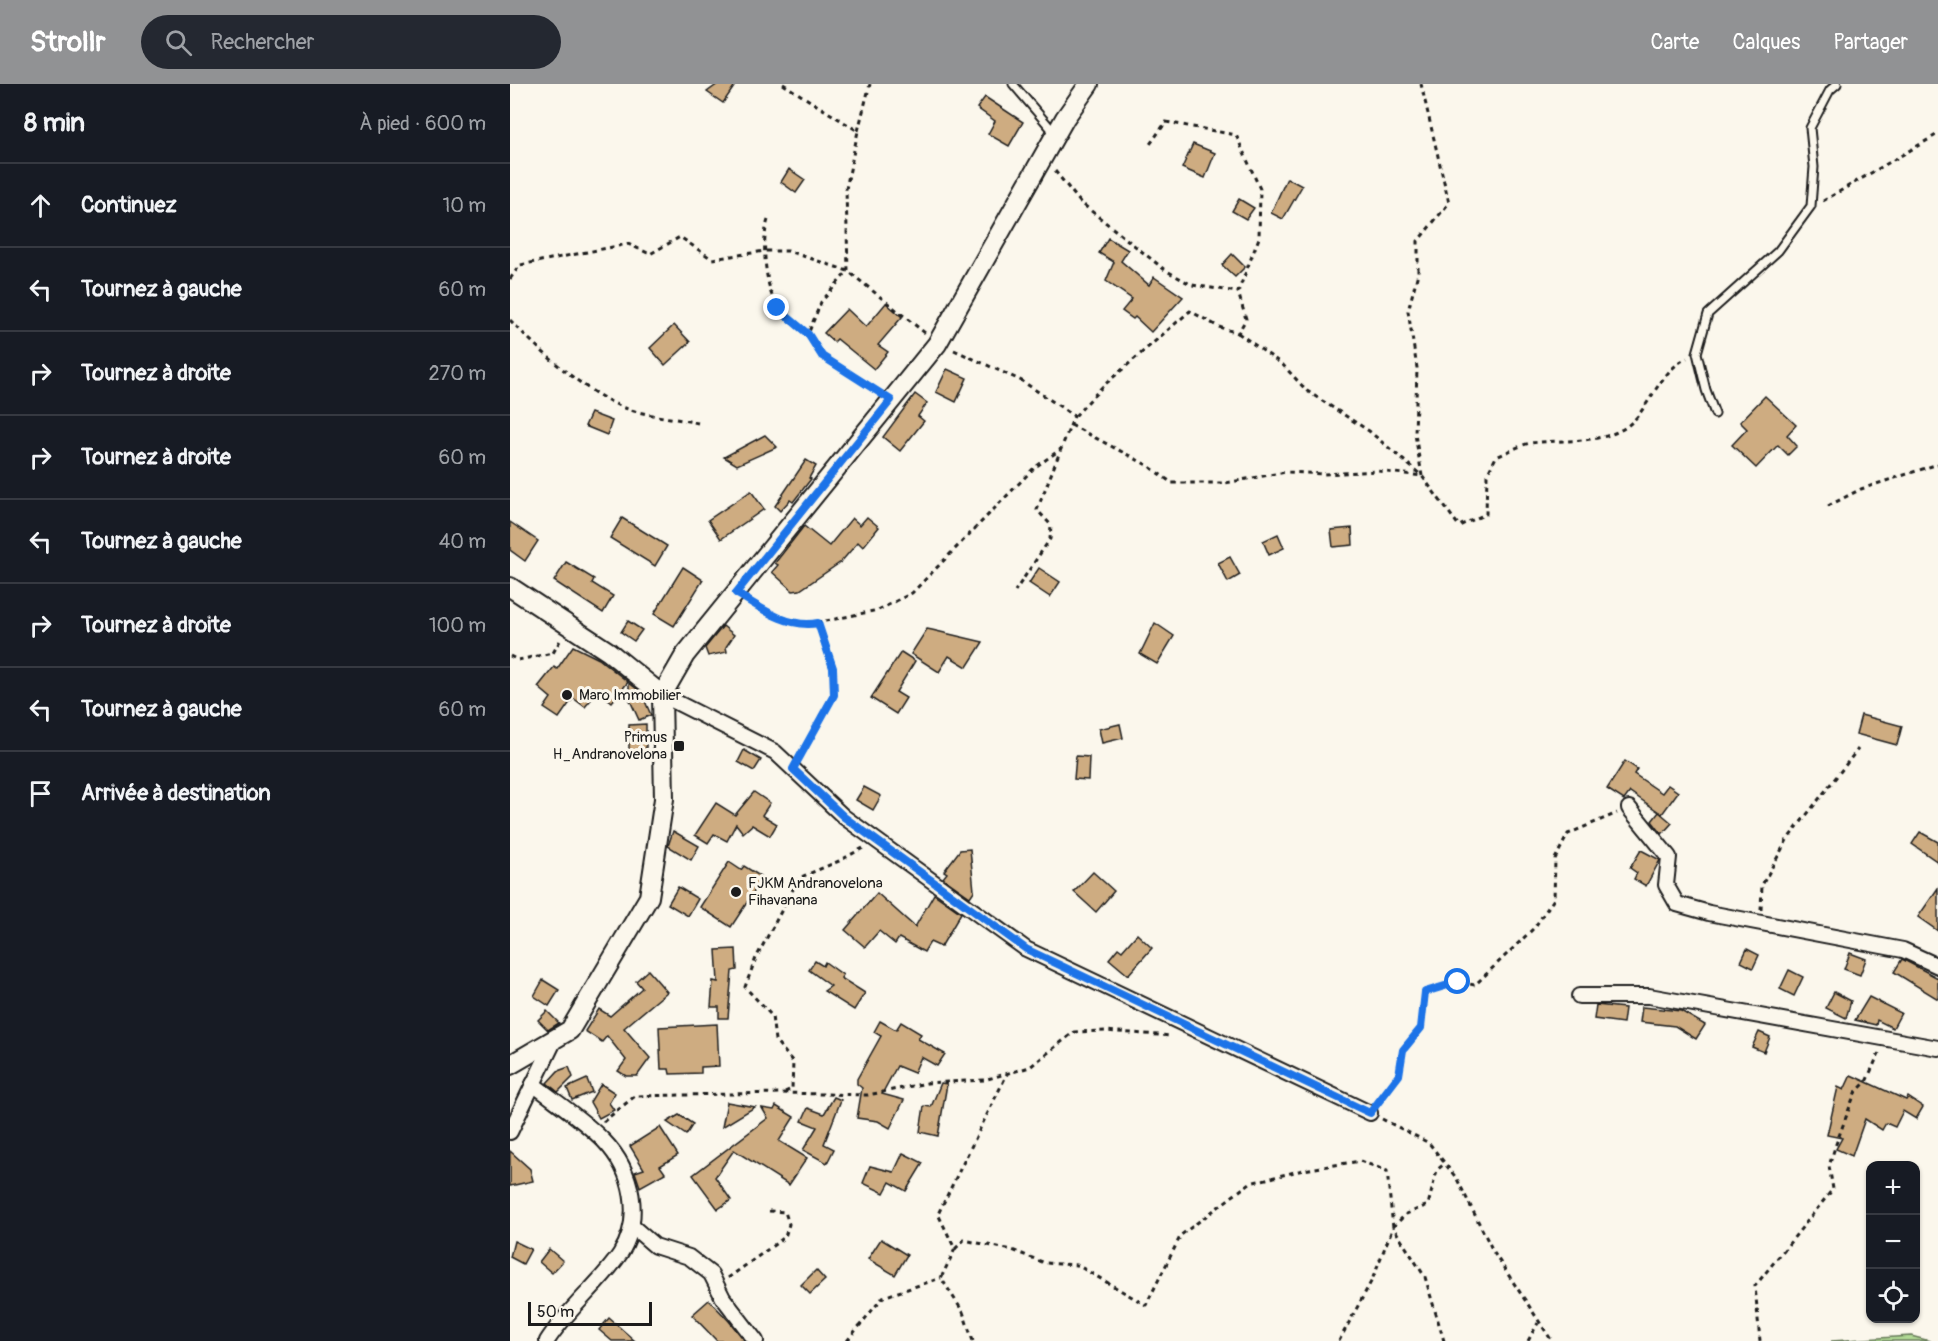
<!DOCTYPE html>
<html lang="fr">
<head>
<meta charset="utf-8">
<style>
	:root { --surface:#171b24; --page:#242831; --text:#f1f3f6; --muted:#9ea1a6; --line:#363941; --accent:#919294 }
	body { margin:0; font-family:Pangolin,sans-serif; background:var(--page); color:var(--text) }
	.controls { position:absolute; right:18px; bottom:18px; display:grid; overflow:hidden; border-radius:12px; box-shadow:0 2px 4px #0004 }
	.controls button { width:54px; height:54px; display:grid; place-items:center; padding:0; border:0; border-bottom:2px solid var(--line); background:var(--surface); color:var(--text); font:30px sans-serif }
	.scale { position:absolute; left:18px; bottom:15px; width:124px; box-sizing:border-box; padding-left:6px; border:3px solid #1c1c1c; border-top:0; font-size:16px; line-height:21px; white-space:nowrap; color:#1c1c1c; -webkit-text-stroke:4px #fbf7ec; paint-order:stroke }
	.stop { position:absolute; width:18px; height:18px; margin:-14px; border:4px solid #1a73e8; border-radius:50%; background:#fff }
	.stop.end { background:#1a73e8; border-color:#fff; box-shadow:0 2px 6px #0008 }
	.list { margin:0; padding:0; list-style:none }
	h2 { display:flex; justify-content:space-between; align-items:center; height:78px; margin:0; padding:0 24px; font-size:26px }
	h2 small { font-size:20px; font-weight:400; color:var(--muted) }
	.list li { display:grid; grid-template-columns:39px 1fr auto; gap:18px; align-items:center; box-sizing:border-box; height:84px; padding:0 24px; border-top:2px solid var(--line) }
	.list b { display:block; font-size:22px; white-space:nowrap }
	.list em { font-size:20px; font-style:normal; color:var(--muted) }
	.icon { flex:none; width:33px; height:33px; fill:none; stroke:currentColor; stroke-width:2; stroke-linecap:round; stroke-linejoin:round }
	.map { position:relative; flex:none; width:1428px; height:1257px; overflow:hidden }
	header { display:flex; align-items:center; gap:36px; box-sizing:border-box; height:84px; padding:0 30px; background:var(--accent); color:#fff }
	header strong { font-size:28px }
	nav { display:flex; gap:33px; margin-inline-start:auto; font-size:21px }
	.search { width:420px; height:54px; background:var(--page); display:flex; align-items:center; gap:15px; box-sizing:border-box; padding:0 21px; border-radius:33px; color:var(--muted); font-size:22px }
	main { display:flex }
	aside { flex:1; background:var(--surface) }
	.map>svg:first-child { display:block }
</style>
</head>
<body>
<header>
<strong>Strollr</strong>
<div class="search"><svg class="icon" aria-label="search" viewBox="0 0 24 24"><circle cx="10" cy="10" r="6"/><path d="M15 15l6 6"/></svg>Rechercher</div>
<nav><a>Carte</a><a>Calques</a><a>Partager</a></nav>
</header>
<main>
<aside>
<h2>8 min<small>À pied · 600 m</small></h2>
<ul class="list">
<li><svg class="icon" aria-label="ahead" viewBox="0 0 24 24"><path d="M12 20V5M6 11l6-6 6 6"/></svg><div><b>Continuez</b></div><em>10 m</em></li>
<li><svg class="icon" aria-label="left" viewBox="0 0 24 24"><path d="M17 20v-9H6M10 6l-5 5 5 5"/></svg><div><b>Tournez à gauche</b></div><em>60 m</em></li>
<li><svg class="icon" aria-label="right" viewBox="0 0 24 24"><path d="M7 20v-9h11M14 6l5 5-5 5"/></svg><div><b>Tournez à droite</b></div><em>270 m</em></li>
<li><svg class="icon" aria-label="right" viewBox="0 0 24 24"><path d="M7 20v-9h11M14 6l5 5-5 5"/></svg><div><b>Tournez à droite</b></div><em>60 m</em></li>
<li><svg class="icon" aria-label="left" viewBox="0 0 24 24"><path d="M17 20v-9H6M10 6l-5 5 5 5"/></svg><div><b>Tournez à gauche</b></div><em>40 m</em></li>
<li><svg class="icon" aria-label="right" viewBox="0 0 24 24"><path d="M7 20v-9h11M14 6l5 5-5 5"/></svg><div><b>Tournez à droite</b></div><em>100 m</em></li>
<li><svg class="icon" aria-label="left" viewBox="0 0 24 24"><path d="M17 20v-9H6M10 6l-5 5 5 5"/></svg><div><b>Tournez à gauche</b></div><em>60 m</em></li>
<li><svg class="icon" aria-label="arrive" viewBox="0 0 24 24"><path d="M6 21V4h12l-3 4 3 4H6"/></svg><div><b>Arrivée à destination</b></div></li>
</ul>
</aside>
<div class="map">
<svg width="1428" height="1257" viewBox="0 0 1428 1257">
	<rect width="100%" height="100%" fill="#fbf7ec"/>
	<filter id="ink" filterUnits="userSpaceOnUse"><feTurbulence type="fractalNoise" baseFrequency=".0167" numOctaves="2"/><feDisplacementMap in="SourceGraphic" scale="12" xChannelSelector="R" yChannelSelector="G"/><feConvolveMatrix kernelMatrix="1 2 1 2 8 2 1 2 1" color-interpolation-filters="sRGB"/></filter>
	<g filter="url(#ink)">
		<polygon fill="#b0d894" stroke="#667a58" stroke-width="1.5" points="1401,1252 1420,1257 1321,1257"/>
		<g fill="#ceac81" stroke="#1c1c1c" stroke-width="1.5">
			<polygon points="208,0 226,0 213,19 197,8"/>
			<polygon points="475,13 513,38 499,62 478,50 485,37 467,24"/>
			<polygon points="683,60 705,69 695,94 672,84"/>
			<polygon points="279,85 295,96 286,109 271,98"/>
			<polygon points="777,94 792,102 773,135 761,129"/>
			<polygon points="729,115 744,124 736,135 722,127"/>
			<polygon points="598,154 618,166 611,177 639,201 644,193 673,213 641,248 625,233 623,235 612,227 622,215 596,197 604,178 589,169"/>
			<polygon points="722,170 735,183 725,193 712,181"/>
			<polygon points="376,219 392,233 368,261 378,268 364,285 327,255 324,258 314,249 337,225 356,243"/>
			<polygon points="164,241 180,258 155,281 140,264"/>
			<polygon points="437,285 457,294 446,318 426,308"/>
			<polygon points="405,310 417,319 408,332 414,337 390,367 373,353"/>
			<polygon points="1255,312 1286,341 1277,351 1287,362 1278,371 1268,361 1246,384 1222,361 1237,345 1230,338"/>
			<polygon points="81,329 102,337 97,351 75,342"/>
			<polygon points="255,351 267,363 227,381 214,373"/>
			<polygon points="296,376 306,382 299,394 301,395 283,418 280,416 270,427 265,422"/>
			<polygon points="241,407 254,425 211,455 198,436"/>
			<polygon points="357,433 369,443 353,463 348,458 331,478 290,506 283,507 262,488 268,481 265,479 294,442 319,462 342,434 350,441"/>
			<polygon points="112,434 157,462 145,482 100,454"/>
			<polygon points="0,438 28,457 15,477 0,466"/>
			<polygon points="842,444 843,461 823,463 821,446"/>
			<polygon points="768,450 774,464 759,471 753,457"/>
			<polygon points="720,473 730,491 718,498 708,479"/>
			<polygon points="56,478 84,495 82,499 103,512 93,529 44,497"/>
			<polygon points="173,483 193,496 164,542 144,530"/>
			<polygon points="529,484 550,498 540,513 519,499"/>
			<polygon points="118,537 132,546 124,557 111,548"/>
			<polygon points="645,539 664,552 647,580 630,570"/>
			<polygon points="213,542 224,551 216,563 217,568 198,572 195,564"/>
			<polygon points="417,545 422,546 473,558 457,583 439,572 429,588 401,570"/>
			<polygon points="63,562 89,575 118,598 102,618 88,607 75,623 63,614 49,634 34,624 41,614 28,603 44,583 47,585"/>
			<polygon points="391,568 405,577 386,608 396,614 386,630 361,614"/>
			<polygon points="119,599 131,608 141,631 129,636 119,614"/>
			<polygon points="1351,631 1392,642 1387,661 1346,650"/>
			<polygon points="136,640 136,670 119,670 119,641"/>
			<polygon points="610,640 613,654 592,659 589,645"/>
			<polygon points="234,666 251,676 244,687 228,678"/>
			<polygon points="566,672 579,673 578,696 564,695"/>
			<polygon points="1115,677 1127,685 1124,690 1152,709 1158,701 1168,708 1152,730 1120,708 1114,716 1097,705"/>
			<polygon points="354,703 371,712 363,726 346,716"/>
			<polygon points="244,708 260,719 252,731 267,740 260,752 242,741 233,749 226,740 217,757 204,750 198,759 185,751 206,719 225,731"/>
			<polygon points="1149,728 1162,739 1152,750 1142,737"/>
			<polygon points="163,747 189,762 181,776 158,762"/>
			<polygon points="1410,748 1428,758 1428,778 1402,760"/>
			<polygon points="460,765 464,807 460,813 433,794 437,789 434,787 450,766"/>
			<polygon points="1131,766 1150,776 1136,802 1124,795 1127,789 1120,784"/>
			<polygon points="219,778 231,786 234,782 253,794 221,843 190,823"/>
			<polygon points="583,788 604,807 586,828 564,808"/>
			<polygon points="168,803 188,815 178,832 158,820"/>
			<polygon points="1428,804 1428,847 1408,833"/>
			<polygon points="367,809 405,843 424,810 451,829 431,863 420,858 414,868 389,854 385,860 369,847 355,863 335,846"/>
			<polygon points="627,850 642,864 618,891 599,875 608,864 612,867"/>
			<polygon points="226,865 227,886 222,887 218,934 209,934 209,923 201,923 203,897 208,898 206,866"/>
			<polygon points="1237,865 1249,871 1243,884 1231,878"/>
			<polygon points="1340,869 1356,875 1350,891 1334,885"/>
			<polygon points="1392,875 1428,894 1428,915 1384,888"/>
			<polygon points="305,877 313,882 315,878 333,891 331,894 355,909 344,926 314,907 321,902 299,886"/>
			<polygon points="138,886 157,908 114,944 140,974 127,992 116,992 108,987 116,976 97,952 92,958 75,947 89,925 100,932 132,904 126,897"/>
			<polygon points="1279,886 1293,893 1284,912 1270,905"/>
			<polygon points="33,896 49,906 39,922 24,912"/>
			<polygon points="1324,908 1341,917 1336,934 1316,924"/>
			<polygon points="1359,913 1391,929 1383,944 1367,936 1366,941 1345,936"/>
			<polygon points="1086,921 1115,924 1113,939 1084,935"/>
			<polygon points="1132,923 1171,927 1195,941 1186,955 1165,942 1130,938"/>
			<polygon points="37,927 49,939 38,946 28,936"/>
			<polygon points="370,937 386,946 391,938 411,950 408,955 435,970 427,982 411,973 404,989 387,982 372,1010 394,1016 380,1044 368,1037 347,1034 352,1004 347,1000 347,995 371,952 364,948"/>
			<polygon points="207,940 209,982 191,983 191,989 160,990 159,985 151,985 149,943"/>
			<polygon points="1249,948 1260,953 1254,968 1242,963"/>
			<polygon points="59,983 63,993 48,1008 37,999 48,987"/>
			<polygon points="1341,991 1396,1016 1398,1013 1413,1023 1406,1035 1393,1027 1385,1043 1376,1039 1372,1046 1355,1035 1342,1072 1326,1065 1332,1054 1317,1051 1328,1003 1334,1006"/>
			<polygon points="77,995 82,1008 62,1016 57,1004"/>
			<polygon points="431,999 437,1000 428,1052 410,1048 414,1022 421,1023"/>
			<polygon points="91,1000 105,1009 99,1019 104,1026 89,1034 80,1018"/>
			<polygon points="324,1013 331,1016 314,1060 324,1065 317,1079 293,1066 307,1043 292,1037 298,1024 314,1030"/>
			<polygon points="217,1018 245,1023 212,1043"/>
			<polygon points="266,1022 284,1033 269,1057 297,1074 279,1101 224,1066 205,1093 221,1116 208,1125 183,1091 258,1034 252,1024 264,1026"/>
			<polygon points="169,1031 183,1040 176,1051 157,1038"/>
			<polygon points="150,1043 168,1071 150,1082 155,1089 130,1103 125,1088 134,1085 120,1062"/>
			<polygon points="0,1067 20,1085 23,1097 0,1102"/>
			<polygon points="393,1069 413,1079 396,1107 380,1098 374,1109 353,1099 360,1082 384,1088"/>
			<polygon points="371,1155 397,1171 385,1191 358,1175"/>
			<polygon points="4,1157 21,1165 13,1180 0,1173"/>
			<polygon points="39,1165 53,1177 42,1189 29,1178"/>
			<polygon points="306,1186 315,1196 300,1210 291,1201"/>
			<polygon points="199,1216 219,1237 235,1257 207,1257 182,1231"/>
			<polygon points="99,1234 125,1257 102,1257 89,1246"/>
		</g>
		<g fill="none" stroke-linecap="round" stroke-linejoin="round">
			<defs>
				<g id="service">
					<polyline points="503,0 544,48"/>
					<polyline points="1205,330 1196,306 1187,269 1198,230 1268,167 1301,122 1304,83 1300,44 1320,6 1327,0"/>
				</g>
				<g id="minor">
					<polyline points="152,611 265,668 334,733 516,865 860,1029"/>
					<polyline points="1119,724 1159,773 1156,801 1167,820 1199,829 1393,866 1428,882"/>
					<polyline points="1069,912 1139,912 1428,964"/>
					<path d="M23,1000C46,1018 74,1036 94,1057C123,1087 133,1134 110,1170C90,1200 58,1224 37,1257"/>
					<polyline points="0,1048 45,955"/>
					<polyline points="123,1143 145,1162 179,1173 201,1190 213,1214 246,1257"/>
				</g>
				<g id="tertiary">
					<polyline points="0,503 99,568 152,611"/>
					<polyline points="0,981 60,946 139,813 154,715 152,611 175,571 427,260 555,34 579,0"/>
				</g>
			</defs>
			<use href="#service" stroke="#1c1c1c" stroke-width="11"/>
			<use href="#minor" stroke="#1c1c1c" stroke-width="18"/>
			<use href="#tertiary" stroke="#1c1c1c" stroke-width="22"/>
			<g stroke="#1c1c1c" stroke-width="3" stroke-dasharray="4.5 4.5" stroke-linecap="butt">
				<polyline points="273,0 348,47 336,105 338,187 415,249"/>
				<polyline points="348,47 360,0"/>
				<polyline points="545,87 570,118 655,186 682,201 728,208"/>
				<polyline points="1313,117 1428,50"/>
				<path d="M258,136C251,156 255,208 269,225C276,234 288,242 298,250"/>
				<polyline points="0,195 10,181 118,160 140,170 170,153 202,175 255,167 278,167 338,187 311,218 298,250 312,272 369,308"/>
				<path d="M0,236C29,266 75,309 115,324C137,332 165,334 188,339"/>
				<polyline points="728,249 773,281 797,307 859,347 912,392 905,350 907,284 898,227 908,189 908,157 939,119 911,0"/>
				<polyline points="444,266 512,297 564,332 527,426 541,441 540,455 505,507"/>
				<polyline points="565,332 592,303 680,227 709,243 728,249 736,235 728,208 749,154 750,105 726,51 656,38 638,63"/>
				<path d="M561,341L637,381L662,399H715L776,388L813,390L867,387L912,392L949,442L976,430L977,391L986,373C997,369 1009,361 1021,359C1051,355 1089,361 1116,343C1139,327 1148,288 1177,274"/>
				<polyline points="1318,422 1351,405 1428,380"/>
				<polyline points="240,518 261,531 297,541 368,526 402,509 524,384 551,365"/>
				<polyline points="0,572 8,576 43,569 51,555"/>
				<polyline points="290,672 324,611 323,584 308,539"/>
				<polyline points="1251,826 1252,801 1277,756 1348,665"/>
				<polyline points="275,1008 282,1005 283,978 265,956 262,932 235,903 246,874 289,794 329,777 353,764"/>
				<polyline points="868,1018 889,991 893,966 911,944 915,908 948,898 965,901 1024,844 1044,815 1045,775 1058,750 1107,729"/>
				<polyline points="872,1035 919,1059 947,1095 984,1169 1042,1257"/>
				<polyline points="93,1038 125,1012 270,1009 358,1011 417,999 474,996 520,983 564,948 595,947 662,952"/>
				<polyline points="445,1165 454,1156 502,1166 535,1179 567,1181 636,1221 671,1151 740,1099 793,1086 850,1077 877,1087 883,1143 915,1193 934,1257"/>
				<polyline points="218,1194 275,1153 279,1140 275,1128 259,1127"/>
				<polyline points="337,1257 373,1213 431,1194"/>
				<polyline points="463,1257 453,1228 431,1194 445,1165 428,1130 497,990"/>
				<polyline points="829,1257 862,1196 883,1143 896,1130 918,1121 927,1086 934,1080"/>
				<polyline points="1018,1257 1028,1239"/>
				<polyline points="1250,1257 1245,1202 1323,1105 1319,1082 1326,1060 1345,1009 1356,998 1369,969"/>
			</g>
			<use href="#service" stroke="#fbf7ec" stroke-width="7"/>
			<use href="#minor" stroke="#fbf7ec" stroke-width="14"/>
			<use href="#tertiary" stroke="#fbf7ec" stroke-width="18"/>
		</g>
	</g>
	<g fill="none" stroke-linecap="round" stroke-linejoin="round" filter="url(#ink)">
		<path stroke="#1a73e8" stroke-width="8" d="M267,224L298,250L312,272L381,316L226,509C249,523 278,545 308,539L323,584L324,611L283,685L334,733L516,865L860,1029L889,991L893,966L911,944L915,908L948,898"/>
	</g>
	<g fill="#1c1c1c" stroke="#fbf7ec" stroke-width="2">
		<circle cx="57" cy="611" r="6"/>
		<rect x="163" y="656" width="12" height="12" rx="3"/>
		<circle cx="226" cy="808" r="6"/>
	</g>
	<g text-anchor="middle" stroke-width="6" stroke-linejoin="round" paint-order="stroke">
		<g font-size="15" fill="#1c1c1c" stroke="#fbf7ec" text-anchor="start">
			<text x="69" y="616">Maro Immobilier</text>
			<text x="157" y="658" text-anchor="end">Primus<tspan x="157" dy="17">H_Andranovelona</tspan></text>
			<text x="238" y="804">FJKM Andranovelona<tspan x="238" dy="17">Fihavanana</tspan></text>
		</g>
	</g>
</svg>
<div class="controls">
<button>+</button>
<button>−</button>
<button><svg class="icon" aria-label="locate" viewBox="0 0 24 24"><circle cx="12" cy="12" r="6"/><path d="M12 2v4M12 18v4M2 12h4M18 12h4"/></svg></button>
</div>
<div class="scale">50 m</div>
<div class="stop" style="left:948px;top:898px"></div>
<div class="stop end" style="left:267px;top:224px"></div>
</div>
</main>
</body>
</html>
